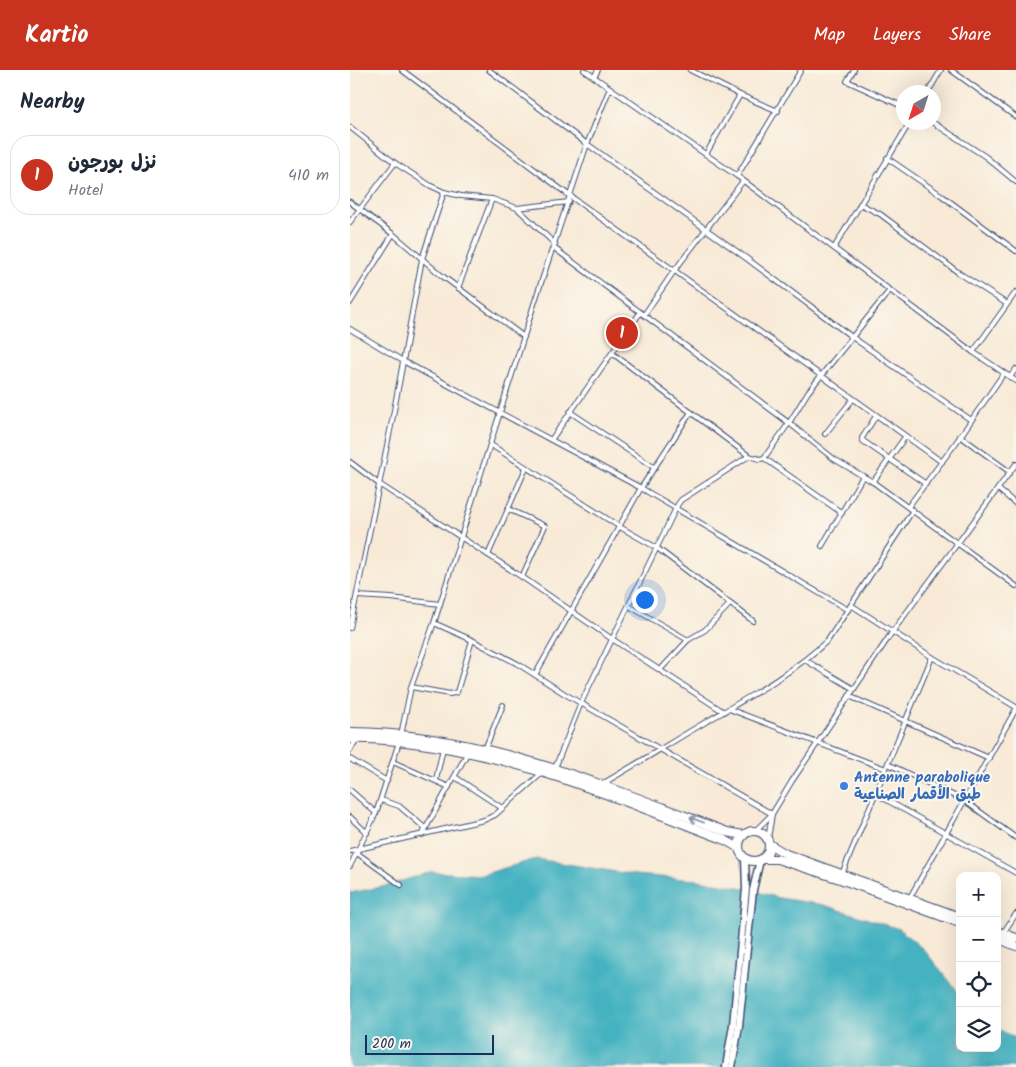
<!DOCTYPE html>
<html lang="en">
<head>
<meta charset="utf-8">
<style>
	:root { --surface:#fff; --page:#f6f6f7; --text:#1f2937; --muted:#747a83; --line:#e0e1e3; --accent:#c8321e }
	body { margin:0; font-family:Kalam,"Playpen Sans Arabic",sans-serif; background:var(--page); color:var(--text) }
	.controls { position:absolute; right:15px; bottom:15px; display:grid; overflow:hidden; border-radius:10px; box-shadow:0 5px 20px #0002 }
	.controls button { width:45px; height:45px; display:grid; place-items:center; padding:0; border:0; border-bottom:1px solid var(--line); background:var(--surface); color:var(--text); font:25px sans-serif }
	.compass { position:absolute; left:546px; top:15px; width:45px; height:45px; border-radius:50%; background:var(--surface); box-shadow:0 5px 20px #0002; rotate:219deg }
	.scale { position:absolute; left:15px; bottom:12px; width:129px; box-sizing:border-box; padding-left:5px; border:2px solid #1b2f5e; border-top:0; font-size:14px; line-height:18px; white-space:nowrap; color:#1b2f5e; -webkit-text-stroke:4px #fbf7ec; paint-order:stroke }
	.you { position:absolute; left:294px; top:529px; width:18px; height:18px; margin:-12px; border:4px solid #fff; border-radius:50%; background:#1a73e8; box-shadow:0 0 0 8px #1a73e833 }
	.badge { display:grid; place-items:center; width:32px; height:32px; border-radius:50%; background:var(--accent); color:#fff; font-size:16px; font-weight:700 }
	.pin { position:absolute; translate:-50% -50%; border:2px solid #fff; box-shadow:0 1px 5px #0006 }
	.list { margin:0; padding:0; list-style:none }
	h2 { display:flex; justify-content:space-between; align-items:center; height:65px; margin:0; padding:0 20px; font-size:21px }
	h2 small { font-size:16px; font-weight:400; color:var(--muted) }
	.list li { display:grid; grid-template-columns:32px 1fr auto; gap:15px; align-items:center; box-sizing:border-box; height:80px; margin:0 10px 10px; padding:0 10px; border:1px solid var(--line); border-radius:20px }
	.list b { display:block; font-size:19px; white-space:nowrap }
	.list p { margin:0; font-size:16px; white-space:nowrap; color:var(--muted) }
	.list em { font-size:16px; font-style:normal; color:var(--muted) }
	.icon { flex:none; width:28px; height:28px; fill:none; stroke:currentColor; stroke-width:2; stroke-linecap:round; stroke-linejoin:round }
	.map { position:relative; flex:none; width:666px; height:997px; overflow:hidden }
	header { display:flex; align-items:center; gap:30px; box-sizing:border-box; height:70px; padding:0 25px; background:var(--accent); color:#fff }
	header strong { font-size:24px }
	nav { display:flex; gap:28px; margin-inline-start:auto; font-size:18px }
	main { display:flex }
	aside { flex:1; background:var(--surface) }
	.map>svg:first-child { display:block }
</style>
</head>
<body>
<header>
<strong>Kartio</strong>
<nav><a>Map</a><a>Layers</a><a>Share</a></nav>
</header>
<main>
<aside>
<h2>Nearby<small></small></h2>
<ul class="list">
<li><span class="badge">1</span><div><b>نزل بورجون</b><p>Hotel</p></div><em>410 m</em></li>
</ul>
</aside>
<div class="map">
<svg width="666" height="997" viewBox="0 0 666 997">
	<rect width="100%" height="100%" fill="#fbf7ec"/>
	<filter id="ink" filterUnits="userSpaceOnUse"><feTurbulence type="fractalNoise" baseFrequency=".02" numOctaves="2"/><feDisplacementMap in="SourceGraphic" scale="10" xChannelSelector="R" yChannelSelector="G"/><feConvolveMatrix kernelMatrix="1 2 1 2 8 2 1 2 1" color-interpolation-filters="sRGB"/></filter>
	<filter id="wash" filterUnits="userSpaceOnUse"><feTurbulence type="fractalNoise" baseFrequency=".0096" numOctaves="4" result="noise"/><feDisplacementMap in="SourceGraphic" scale="20" xChannelSelector="R" yChannelSelector="G"/><feGaussianBlur stdDeviation="1.12" result="paint"/><feColorMatrix in="noise" values="0 0 0 0 0 0 0 0 0 0 0 0 0 0 0 0 0 1.4 0 .05"/><feComposite in="paint" operator="in"/></filter>
	<g filter="url(#wash)">
		<rect width="100%" height="100%" fill="#f8ead7"/>
		<polygon fill="#44b2c1" stroke="#307090" points="186,789 285,805 347,810 389,817 429,828 474,835 549,859 574,880 610,924 610,978 647,978 647,958 666,969 666,997 0,997 0,823 36,816 81,802 131,805"/>
	</g>
	<g filter="url(#ink)">
		<g fill="none" stroke-linecap="round" stroke-linejoin="round">
			<defs>
				<g id="street">
					<polyline points="52,0 220,126 592,392"/>
					<polyline points="139,0 237,74 396,188 502,267 621,350"/>
					<polyline points="234,0 387,106 623,282 666,311"/>
					<polyline points="340,0 390,25 428,41"/>
					<polyline points="504,0 497,11 554,37"/>
					<polyline points="601,0 666,47"/>
					<polyline points="244,7 248,0"/>
					<polyline points="578,22 591,0"/>
					<polyline points="582,52 636,87 666,112"/>
					<polyline points="0,57 45,93 81,116 94,122 111,126 142,129 167,138 205,174"/>
					<polyline points="356,84 390,25"/>
					<polyline points="537,88 591,125 666,181"/>
					<polyline points="387,106 451,0"/>
					<polyline points="0,132 43,164 91,205 174,267"/>
					<polyline points="510,134 530,144 609,203 657,234"/>
					<polyline points="167,138 219,132"/>
					<polyline points="0,152 45,93"/>
					<polyline points="204,178 439,353 484,389 523,412 666,516"/>
					<polyline points="484,178 560,52"/>
					<polyline points="108,218 142,129"/>
					<polyline points="0,233 43,164"/>
					<polyline points="294,245 324,201 393,111"/>
					<polyline points="0,259 53,291 291,418 498,540"/>
					<polyline points="623,282 666,222"/>
					<polyline points="262,283 399,386 410,389 414,388 492,443"/>
					<polyline points="660,307 666,299"/>
					<polyline points="220,342 305,398"/>
					<polyline points="526,346 512,368 513,371 576,414"/>
					<polyline points="475,364 503,329"/>
					<polyline points="610,366 660,402"/>
					<polyline points="201,370 290,243"/>
					<polyline points="141,375 270,457 307,478 403,551"/>
					<polyline points="414,388 439,353 458,322 540,220"/>
					<polyline points="0,392 29,414 175,509 262,569 374,642"/>
					<polyline points="523,412 555,367"/>
					<polyline points="648,419 666,434"/>
					<polyline points="558,437 605,374 654,303"/>
					<polyline points="158,439 195,456 172,507"/>
					<polyline points="472,476 513,406"/>
					<polyline points="138,485 176,398"/>
					<polyline points="7,526 41,528 90,534"/>
					<polyline points="279,536 338,570"/>
					<polyline points="84,553 122,570 168,594 215,624 422,744"/>
					<polyline points="0,558 43,346 72,189 94,122"/>
					<polyline points="582,587 666,637"/>
					<polyline points="455,590 504,619"/>
					<polyline points="310,600 338,570 355,560 380,534"/>
					<polyline points="185,605 291,418 341,342"/>
					<polyline points="61,617 100,624 107,622 122,570"/>
					<polyline points="499,626 639,688"/>
					<polyline points="379,639 536,699"/>
					<polyline points="51,665 61,617 84,553 185,231 237,74 260,18"/>
					<polyline points="135,679 153,635"/>
					<polyline points="0,681 6,670"/>
					<polyline points="0,689 37,711"/>
					<polyline points="43,692 99,717"/>
					<polyline points="538,694 615,731 666,768"/>
					<polyline points="205,698 231,633 328,434 331,430 399,386"/>
					<polyline points="105,707 152,738"/>
					<polyline points="86,710 93,678"/>
					<path d="M252,714C287,694 320,673 354,653C397,628 442,604 478,570L563,440"/>
					<polyline points="0,720 26,743"/>
					<polyline points="526,724 666,803"/>
					<polyline points="31,730 49,736 76,759"/>
					<polyline points="0,747 17,763"/>
					<polyline points="405,761 422,744"/>
					<polyline points="72,765 118,682"/>
					<polyline points="418,769 422,744 442,711 543,561 666,394"/>
					<polyline points="0,781 134,750 145,745 192,703"/>
					<polyline points="7,783 51,815"/>
					<polyline points="0,796 26,743 49,672"/>
					<polyline points="492,804 582,587 501,535"/>
					<polyline points="559,829 666,639"/>
					<polyline points="653,863 666,844"/>
				</g>
				<g id="primary">
					<polyline points="376,997 383,955 396,819 395,788"/>
					<polyline points="382,997 389,956 403,820 410,790"/>
				</g>
				<g id="highway">
					<path d="M0,662C133,663 255,716 377,762L393,765"/>
					<path d="M0,669C28,668 56,672 84,676C185,692 278,733 373,769L389,778"/>
					<circle cx="404" cy="776" r="15"/>
					<polyline points="419,774 436,784 610,847"/>
					<polyline points="413,789 427,789 490,809 610,853"/>
					<polyline points="647,861 666,868"/>
					<polyline points="647,868 666,876"/>
				</g>
			</defs>
			<use href="#street" stroke="#3c4b70" stroke-width="6"/>
			<use href="#primary" stroke="#3c4b70" stroke-width="9"/>
			<use href="#highway" stroke="#3c4b70" stroke-width="10"/>
			<use href="#street" stroke="#fff" stroke-width="4"/>
			<use href="#primary" stroke="#fff" stroke-width="6"/>
			<use href="#highway" stroke="#fff" stroke-width="8"/>
		</g>
		<defs><path id="oneway-shaft" d="M-6 0H5M1.5-3L5.5 0L1.5 3" fill="none" stroke-width="1.6" stroke-linecap="round" stroke-linejoin="round" transform="scale(1.25)"/></defs>
		<use stroke="#8d97ae" href="#oneway-shaft" transform="translate(347 750) rotate(-160)"/>
	</g>
	<circle fill="#3f7fe0" stroke="#fbf7ec" stroke-width="2" cx="494" cy="716" r="5"/>
	<g text-anchor="middle" stroke-width="4" stroke-linejoin="round" paint-order="stroke">
		<g font-size="15" font-weight="bold" fill="#366cbe" stroke="#fbf7ec" text-anchor="start">
			<text x="504" y="712">Antenne parabolique<tspan x="504" dy="17">طبق الأقمار الصناعية</tspan></text>
		</g>
	</g>
</svg>
<div class="controls">
<button>+</button>
<button>−</button>
<button><svg class="icon" aria-label="locate" viewBox="0 0 24 24"><circle cx="12" cy="12" r="6"/><path d="M12 2v4M12 18v4M2 12h4M18 12h4"/></svg></button>
<button><svg class="icon" aria-label="layers" viewBox="0 0 24 24"><path d="M12 4l9 5-9 5-9-5zM3 14l9 5 9-5"/></svg></button>
</div>
<svg class="compass" viewBox="-18 -18 36 36"><path d="M0-13l5 13h-10z" fill="#e53935"/><path d="M0 13l5-13h-10z" fill="#747a83"/></svg>
<div class="scale">200 m</div>
<div class="you"></div>
<div class="pin badge" style="left:272px;top:263px">1</div>
</div>
</main>
</body>
</html>
